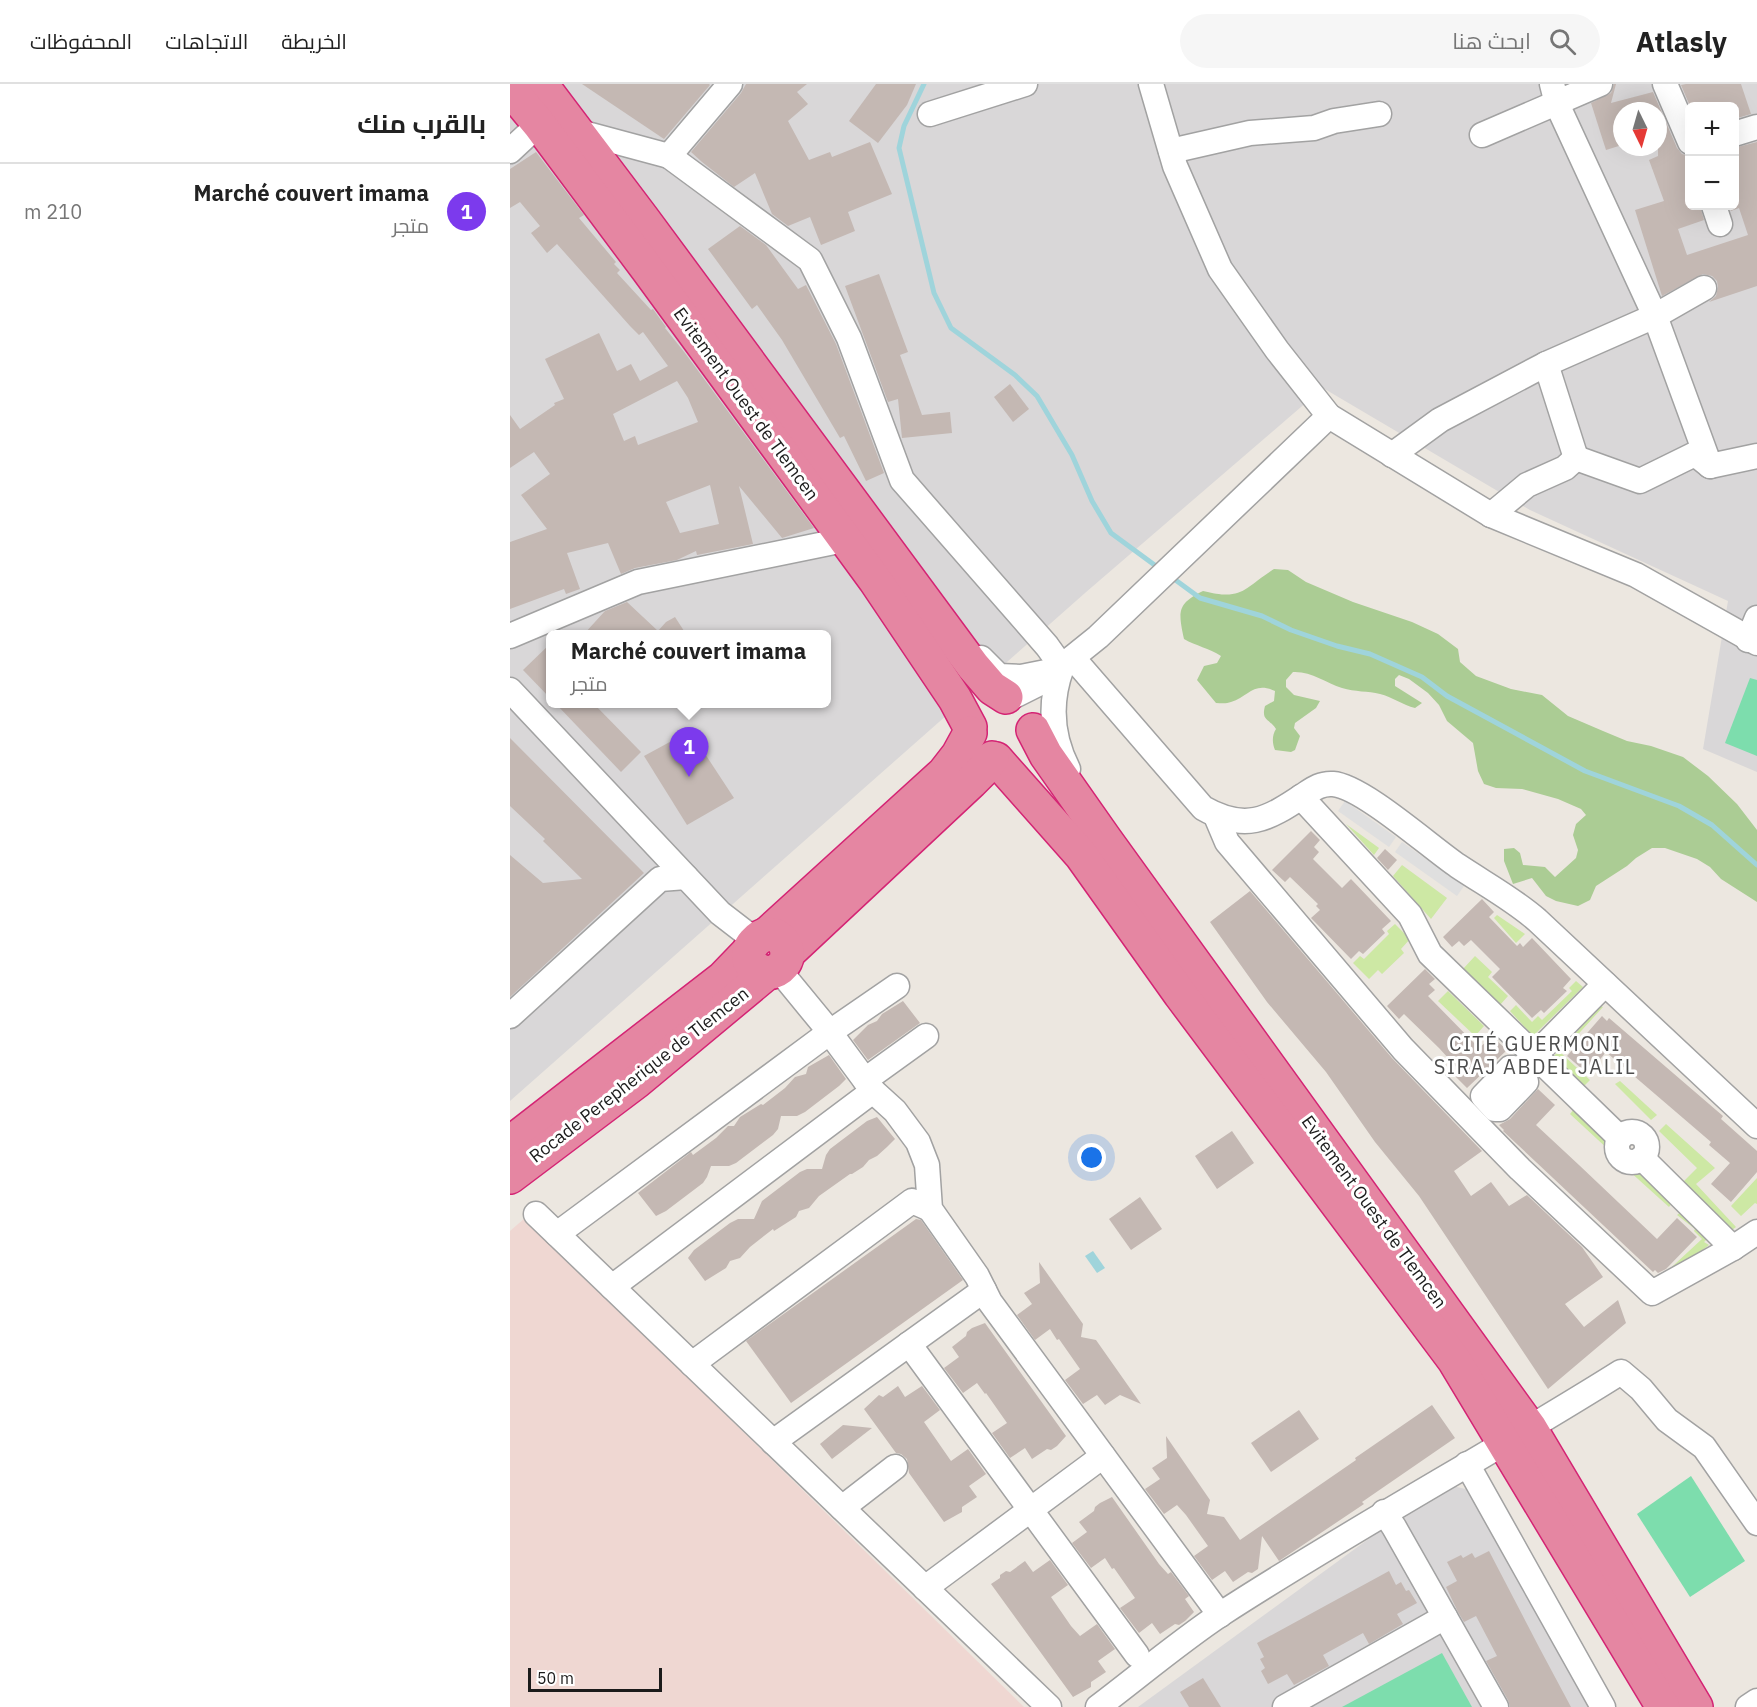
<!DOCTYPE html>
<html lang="ar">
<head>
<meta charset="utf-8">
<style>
	:root { --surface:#fff; --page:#f6f6f6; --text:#222; --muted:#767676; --line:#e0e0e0; --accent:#7c3aed }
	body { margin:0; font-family:"IBM Plex Sans",Cairo,sans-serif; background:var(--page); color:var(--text); direction:rtl }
	.controls { position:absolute; right:18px; top:18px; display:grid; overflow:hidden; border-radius:9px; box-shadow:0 6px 24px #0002 }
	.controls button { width:54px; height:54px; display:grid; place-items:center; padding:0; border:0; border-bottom:2px solid var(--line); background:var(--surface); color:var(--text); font:30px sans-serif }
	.compass { position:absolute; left:1103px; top:18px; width:54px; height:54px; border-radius:50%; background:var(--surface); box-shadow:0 6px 24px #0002; rotate:175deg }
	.scale { position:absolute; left:18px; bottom:15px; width:134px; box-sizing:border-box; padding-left:6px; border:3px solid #1b1b1b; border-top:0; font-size:16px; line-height:21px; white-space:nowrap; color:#1b1b1b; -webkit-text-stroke:4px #fff; paint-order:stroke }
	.you { position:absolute; left:582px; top:1074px; width:21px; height:21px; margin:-15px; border:4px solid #fff; border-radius:50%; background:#1a73e8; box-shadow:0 0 0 9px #1a73e833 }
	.badge { display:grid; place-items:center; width:39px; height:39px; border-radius:50%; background:var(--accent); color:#fff; font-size:20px; font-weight:700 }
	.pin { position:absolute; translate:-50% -50px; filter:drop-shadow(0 2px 3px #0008) }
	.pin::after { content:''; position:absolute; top:32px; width:21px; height:18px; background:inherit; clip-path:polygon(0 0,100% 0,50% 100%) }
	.popup { position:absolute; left:36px; top:546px; width:285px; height:78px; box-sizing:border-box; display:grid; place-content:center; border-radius:9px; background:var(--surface); filter:drop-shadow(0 2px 4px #0005); font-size:20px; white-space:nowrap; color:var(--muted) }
	.popup b { font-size:22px; color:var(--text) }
	.popup::after { content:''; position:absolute; left:50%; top:100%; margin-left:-12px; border:12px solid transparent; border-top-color:var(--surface) }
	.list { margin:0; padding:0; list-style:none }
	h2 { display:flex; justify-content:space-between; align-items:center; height:78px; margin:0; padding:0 24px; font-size:26px }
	h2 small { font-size:20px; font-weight:400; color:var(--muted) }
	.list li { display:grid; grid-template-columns:39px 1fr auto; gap:18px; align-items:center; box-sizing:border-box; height:96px; padding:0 24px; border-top:2px solid var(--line) }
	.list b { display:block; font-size:22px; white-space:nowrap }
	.list p { margin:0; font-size:20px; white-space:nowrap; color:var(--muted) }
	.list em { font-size:20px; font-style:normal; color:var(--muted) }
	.icon { flex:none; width:33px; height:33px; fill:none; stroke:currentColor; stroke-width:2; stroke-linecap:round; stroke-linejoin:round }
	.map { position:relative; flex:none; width:1247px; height:1623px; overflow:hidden; direction:ltr }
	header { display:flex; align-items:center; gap:36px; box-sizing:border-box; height:84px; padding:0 30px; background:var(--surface); border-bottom:2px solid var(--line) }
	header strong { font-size:28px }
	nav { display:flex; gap:33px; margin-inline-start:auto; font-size:21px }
	.search { width:420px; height:54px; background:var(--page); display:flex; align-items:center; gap:15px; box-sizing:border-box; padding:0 21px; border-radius:33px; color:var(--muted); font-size:22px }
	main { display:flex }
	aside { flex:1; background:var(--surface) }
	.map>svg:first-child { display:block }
</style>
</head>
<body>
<header>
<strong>Atlasly</strong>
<div class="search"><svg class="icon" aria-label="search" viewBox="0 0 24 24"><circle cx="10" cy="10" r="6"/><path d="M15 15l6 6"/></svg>ابحث هنا</div>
<nav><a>الخريطة</a><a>الاتجاهات</a><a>المحفوظات</a></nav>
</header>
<main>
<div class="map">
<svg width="1247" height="1623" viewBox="0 0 1247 1623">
	<rect width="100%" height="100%" fill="#ece7e0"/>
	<g fill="#d9d7d8" fill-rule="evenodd">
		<path d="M0,0H1247V688L1193,665L1218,517L1020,426L813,304L575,509L0,1017ZM1180,22H1224V122H1180ZM1112,27H1148V63H1112ZM41,550H317V620H41Z"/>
		<polygon points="934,1400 964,1407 1085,1623 628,1623"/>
	</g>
	<polygon fill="#efd7d2" points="15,1134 514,1623 0,1623 0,1147"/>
	<g fill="#cde8a4">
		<polygon points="836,740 869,764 864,771"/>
		<polygon points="892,781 937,814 921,835 883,792"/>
		<polygon points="987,831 1015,850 1006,859 984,834"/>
		<polygon points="885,840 900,855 891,865 894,869 872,890 868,886 859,895 843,879 850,872 854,875 879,850 877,847"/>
		<polygon points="965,872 982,888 978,893 998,912 990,921 953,885"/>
		<polygon points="1066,897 1073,903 1023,952 1000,927 1006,921 1022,938 1028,932 1032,936 1062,907 1059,904"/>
		<polygon points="938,907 974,942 965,952 928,917"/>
		<polygon points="1091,922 1093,923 1051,969 1080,996 1074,1002 1043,973"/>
		<polygon points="1110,997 1147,1031 1141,1036 1105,1000"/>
		<polygon points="1064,1025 1100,1058 1100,1067 1060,1030"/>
		<polygon points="1156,1040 1205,1084 1186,1100 1226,1143 1222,1146 1172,1099 1187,1084 1149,1047"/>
		<polygon points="1129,1085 1163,1118 1159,1123 1118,1086"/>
		<polygon points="1247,1094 1247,1120 1245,1119 1231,1132 1221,1122"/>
		<polygon points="1172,1127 1199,1153 1194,1158 1199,1161 1153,1196 1151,1193 1192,1155 1184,1147 1185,1145 1167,1131"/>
	</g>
	<path fill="#abcc94" d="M764,485L778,486L796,498L843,518L902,538L928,550L948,565L950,578L966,592L1001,605L1032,611L1058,632L1093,647L1117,657L1141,662L1173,673L1198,692L1227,720L1247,746V818L1211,795L1200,783L1187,775L1155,764H1142L1126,774L1117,782L1086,802L1080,816L1068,822L1046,817L1036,812L1022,794L1003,800L994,777V765L1004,764L1010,769L1013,781L1035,783L1045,793L1066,774L1068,766L1063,751L1066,740L1076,731L1071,725L1048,715L1012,705L986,704L974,700L968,687L963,659L937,637L929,621L918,609L899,595L889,591L885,595V602L912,619L905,624C893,621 882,613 870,610C858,607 845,608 832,604C816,599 801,587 783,588L776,596V603L784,611L810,617L806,624L785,639L784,644L790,652L785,666L781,668L765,666C762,659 762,651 766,645C759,634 751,637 755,622L764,617L765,607C744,597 739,612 721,618C716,620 711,619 706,619L687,596L694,582L707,579L711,572C699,564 686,562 674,555C668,527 667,520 693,507C733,517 733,505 764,485Z"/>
	<g fill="#7dddad">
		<polygon points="1240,594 1247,596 1247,672 1215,659"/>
		<polygon points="1181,1392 1235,1477 1180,1513 1127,1430"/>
		<polygon points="932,1569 962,1623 832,1623"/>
	</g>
	<g fill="#dfdfdf">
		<polygon points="835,717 886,753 879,763 828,727"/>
		<polygon points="892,758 954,802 947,812 885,768"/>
	</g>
	<polygon fill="#9fd4db" points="583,1167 595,1184 587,1189 575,1172"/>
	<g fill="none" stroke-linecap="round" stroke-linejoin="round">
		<g stroke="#9fd4db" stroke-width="5">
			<polyline points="414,0 394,42 389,64 424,209 441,244 505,291 527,312 562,371 582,417 601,449 650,485"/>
			<polyline points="660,492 690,514 752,532 781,546 827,562 860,570 912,593 937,612 1075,687 1169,722 1202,741 1247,781"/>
		</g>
	</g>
	<g fill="#c4b8b3" fill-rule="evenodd">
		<polygon points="72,0 199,0 200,1 154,55"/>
		<polygon points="236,0 297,0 287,8 298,20 278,37 299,76 320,68 322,73 360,58 382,110 338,128 345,147 311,161 300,133 278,142 262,130 245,89 224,103 192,78 181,68 231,9"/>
		<polygon points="366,0 406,0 397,21 368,59 339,37"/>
		<polygon points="1104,0 1106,0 1101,19 1143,8 1167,64 1172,70 1179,72 1179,122 1190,122 1194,136 1168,145 1177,171 1238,151 1229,124 1221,127 1219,122 1224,122 1224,64 1247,58 1247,202 1199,218 1206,212 1208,203 1207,197 1202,192 1193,190 1152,212 1125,126 1154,117 1139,76 1148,72 1148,27 1112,27 1112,61 1096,66 1081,19 1101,9"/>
		<polygon points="1176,0 1231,0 1241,30 1224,35 1224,22 1180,22 1171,1"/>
		<path d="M26,68L74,131L69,134L106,178L104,180L110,186L107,189L141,226L143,225L156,243L155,244L175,269L304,444L272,454L229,402L243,460L187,471L186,467L167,476L125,484L111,490L98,459L57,469L70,505L56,510L54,505L0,525V458L37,445L11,411L40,390L24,368L0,384V331L10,345L45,321L44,319L54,315L35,275L89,249L107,287L121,280L130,297L158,282L133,248L129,251L120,242L47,160L37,169L21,149L30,142L10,118L0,124V85ZM167,297L178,314L188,338L128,361L125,352L114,357L103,330ZM200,401L209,440L170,449L156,418Z"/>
		<polygon points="230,142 256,161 288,205 296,201 326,260 374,389 356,397 334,352 330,354 272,256 247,221 242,225 198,165"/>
		<polygon points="369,190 398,268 390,271 412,331 440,328 442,349 392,354 388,315 378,318 335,202"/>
		<polygon points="500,300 519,325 503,338 484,313"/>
		<polygon points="117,518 148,547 156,538 165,533 176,550 74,550 95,527"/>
		<polygon points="41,559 41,615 13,586"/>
		<polygon points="46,620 84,620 131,668 111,688"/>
		<polygon points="180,647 224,714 177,741 134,672"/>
		<polygon points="0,654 134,789 0,913 0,771 33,799 72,795 33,757 35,755 0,722"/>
		<polygon points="801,747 810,756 804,763 809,768 803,775 832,804 841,795 881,837 872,845 875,849 853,870 849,867 841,875 801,834 810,826 806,822 808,820 780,793 775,798 762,786"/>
		<polygon points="875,765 887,776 878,786 867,774"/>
		<polygon points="740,807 882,974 972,1067 944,1087 961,1112 981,1098 999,1122 1017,1111 1072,1163 1093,1193 1055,1220 1074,1243 1108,1216 1116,1239 1038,1305 909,1112 865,1058 816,988 757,918 700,838"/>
		<polygon points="972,815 984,828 979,833 1007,862 1010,859 1013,863 1022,854 1061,895 1053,904 1057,907 1034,929 1031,926 1022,934 982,893 990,885 961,856 954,862 949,857 942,863 933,853"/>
		<polygon points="915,885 925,895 919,900 925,906 918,912 969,964 976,958 981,963 987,957 997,966 957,1004 945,992 950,987 929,964 894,930 889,935 877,922"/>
		<polygon points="393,917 410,939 358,976 343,956 358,941 367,937 372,930"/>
		<polygon points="1092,932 1097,937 1099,934 1213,1032 1211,1035 1247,1067 1247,1088 1221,1118 1201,1100 1220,1079 1199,1061 1201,1058 1096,968 1078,990 1057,972"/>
		<polygon points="319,971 336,995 329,1002 295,1028 287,1032 271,1032 268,1045 263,1051 226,1079 219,1082 201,1082 197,1093 193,1099 156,1127 146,1132 128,1109 181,1068 183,1071 206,1054 218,1042 224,1042 230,1033 251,1020 253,1021 275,1004 285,993 296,990 298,983"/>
		<polygon points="1028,1005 1045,1021 1026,1041 1069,1081 1147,1155 1167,1134 1187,1153 1156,1185 1148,1189 1145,1186 1143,1188 993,1047 994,1046 989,1041 1000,1035"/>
		<polygon points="367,1033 385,1055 377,1063 367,1072 359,1076 353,1083 342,1090 340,1090 309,1112 299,1124 289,1127 286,1133 264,1147 263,1145 240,1163 230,1174 220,1177 216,1184 195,1197 178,1174 184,1166 220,1139 228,1135 244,1135 252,1117 290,1088 297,1085 312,1085 316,1071 320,1065 357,1037"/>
		<polygon points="722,1047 744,1079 707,1105 685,1072"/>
		<polygon points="630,1113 652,1145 621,1166 599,1135"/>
		<polygon points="406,1135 411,1136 453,1196 281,1319 236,1257"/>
		<polygon points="529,1178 573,1240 571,1253 586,1256 631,1320 610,1311 595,1321 587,1311 573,1320 555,1296 570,1285 549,1255 547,1256 540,1245 525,1256 507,1231 522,1220 514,1209 530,1199"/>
		<polygon points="475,1239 556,1352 547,1362 541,1366 537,1365 522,1375 515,1364 500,1374 482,1349 497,1339 476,1309 475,1310 467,1299 453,1309 434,1284 449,1273 442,1263 456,1252 457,1248 462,1244"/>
		<polygon points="388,1302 395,1313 412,1302 430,1326 414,1338 441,1377 458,1365 476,1390 459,1402 467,1413 452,1423 452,1428 434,1438 399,1389 397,1375 391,1370 386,1369 354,1325 369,1311 373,1313"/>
		<polygon points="922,1321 945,1354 852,1418 854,1420 769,1477 752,1452 748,1485 742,1489 738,1488 723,1498 715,1487 702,1496 684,1472 698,1462 676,1431 667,1421 654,1430 635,1405 650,1395 642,1384 657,1374 656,1352 700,1416 697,1430 714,1433 730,1456 846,1376 845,1374"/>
		<polygon points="789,1326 809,1355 761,1388 741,1359"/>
		<polygon points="333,1341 362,1344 322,1375 310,1360"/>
		<polygon points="602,1413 649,1480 658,1490 661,1488 679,1512 675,1515 684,1528 675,1537 669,1541 665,1540 650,1550 642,1539 629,1549 610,1524 625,1514 604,1484 602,1485 595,1474 581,1484 562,1459 577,1448 569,1438 584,1427 585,1423 590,1419"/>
		<polygon points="979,1467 1030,1565 1061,1623 1000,1623 998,1616 976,1577 987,1572 966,1532 954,1538 948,1528 936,1503 947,1497 937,1478 951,1471 953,1474 962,1469 965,1474"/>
		<polygon points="540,1476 558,1501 541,1513 561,1542 570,1552 587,1540 605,1565 588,1577 596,1588 581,1598 581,1603 563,1613 481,1500 490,1494 490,1491 496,1487 500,1488 515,1477 523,1488"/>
		<polygon points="879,1487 886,1501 891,1498 896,1507 899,1506 907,1519 887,1530 893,1540 859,1560 853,1549 813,1571 819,1582 784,1601 777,1590 758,1600 751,1587 755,1584 750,1575 754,1573 747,1559"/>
		<polygon points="693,1594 711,1623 679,1623 670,1608"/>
	</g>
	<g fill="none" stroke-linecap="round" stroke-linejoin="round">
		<defs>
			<g id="minor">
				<polyline points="641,0 665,82 710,185 767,266 819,332 981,431 1126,491 1247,559"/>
				<polyline points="1042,0 1047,20 1145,232 1200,382 1247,372"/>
				<polyline points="1155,0 1180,58"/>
				<polyline points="420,30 515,0"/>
				<polyline points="66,47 159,72 220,0"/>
				<polyline points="1224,50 1247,43"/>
				<polyline points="972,51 1090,0"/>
				<polyline points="0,67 29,40"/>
				<polyline points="661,67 740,49 804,44 824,37 869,30"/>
				<polyline points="159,72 300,176 339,254 392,396 537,562 552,583"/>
				<polyline points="1204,122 1210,140"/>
				<polyline points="1036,280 1066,374"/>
				<polyline points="882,371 930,336 1036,280 1145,232 1194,204"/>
				<polyline points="1066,374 1130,397 1185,370 1200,382"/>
				<polyline points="981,431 1017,401 1055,384 1066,374"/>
				<polyline points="0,552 128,498 334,456"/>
				<polyline points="1238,556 1247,534"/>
				<polyline points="471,574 489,592 511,593 536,588"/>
				<path d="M563,574L693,724C735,748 757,736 794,711C803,705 811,699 823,700C852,702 920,763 948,782C975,800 1003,815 1027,836L1247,1042"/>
				<path d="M552,583C539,618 541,652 558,685"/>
				<polyline points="0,606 210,829 245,856"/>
				<polyline points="500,614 532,598 588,553 819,332"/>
				<polyline points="791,713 900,831 920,870 1110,1054"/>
				<polyline points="706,732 717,758 893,965 1010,1085 1142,1209 1223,1164 1247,1148"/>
				<polyline points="269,886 315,942 363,1007 385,1027 408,1058 417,1081 420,1125 467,1192 480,1218 710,1531"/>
				<polyline points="0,932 150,795 176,793"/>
				<polyline points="1014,982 1095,900"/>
				<polygon points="1000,984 1004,984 1015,994 1016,998 990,1025 985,1025 973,1012"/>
				<polyline points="355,996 416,952"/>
				<circle cx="1122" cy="1063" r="15"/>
				<polyline points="1132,1074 1223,1164"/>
				<polyline points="26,1130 539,1623"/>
				<polyline points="47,1150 320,948 387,902"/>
				<polyline points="102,1203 363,1007"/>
				<polyline points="399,1260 627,1571"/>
				<polyline points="182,1280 402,1117 420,1125"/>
				<polyline points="263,1358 474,1206"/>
				<polyline points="957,1380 1093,1623"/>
				<polyline points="332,1424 385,1383"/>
				<polyline points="874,1428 884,1443 986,1623"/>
				<polyline points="415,1504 593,1372"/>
				<path d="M588,1623C629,1592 669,1558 711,1530C842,1445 979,1371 1111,1288L1131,1305L1157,1336L1194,1363L1247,1439"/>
				<polyline points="775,1623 935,1533"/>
				<polyline points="1238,1623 1247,1617"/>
			</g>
			<g id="highway">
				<polyline points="31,0 133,135 463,582 482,604 496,613"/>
				<polyline points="0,5 29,40 138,186 365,496 445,615 460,643"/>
				<polyline points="523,646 536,671 595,755 1020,1344 1186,1623"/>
				<polyline points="486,675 571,771 670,910 944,1276 1153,1623"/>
				<polyline points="256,851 434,689 448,671 460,649"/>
				<polyline points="277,870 461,698 474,685 482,674"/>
				<polyline points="0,1059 213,894 239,867"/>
				<path d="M0,1093L126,998L257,889C270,888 281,877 276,863C261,827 212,878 257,889"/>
			</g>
		</defs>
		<use href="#minor" stroke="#a2a2a2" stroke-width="27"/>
		<use href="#highway" stroke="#d42474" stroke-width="36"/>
		<use href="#minor" stroke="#fff" stroke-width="24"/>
		<use href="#highway" stroke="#e586a2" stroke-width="33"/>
	</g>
	<g text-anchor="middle" stroke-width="6" stroke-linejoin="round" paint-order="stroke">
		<g font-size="18" fill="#1b1b1b" stroke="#fff">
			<text transform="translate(236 320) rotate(54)" y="6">Evitement Ouest de Tlemcen</text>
			<text transform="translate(129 991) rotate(-38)" y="6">Rocade Perepherique de Tlemcen</text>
			<text transform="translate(864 1128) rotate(54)" y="6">Evitement Ouest de Tlemcen</text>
		</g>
		<g font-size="20" letter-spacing="1.5" fill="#4e4e4e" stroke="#fff">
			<text x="1025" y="967">CITÉ GUERMONI<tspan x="1025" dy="23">SIRAJ ABDEL JALIL</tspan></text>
		</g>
	</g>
</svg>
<div class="controls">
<button>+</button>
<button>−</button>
</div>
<svg class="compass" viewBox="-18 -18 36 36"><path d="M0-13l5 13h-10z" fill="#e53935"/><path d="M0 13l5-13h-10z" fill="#767676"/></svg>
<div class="scale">50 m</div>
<div class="you"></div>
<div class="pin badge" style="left:179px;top:693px">1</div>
<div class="popup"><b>Marché couvert imama</b>متجر</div>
</div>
<aside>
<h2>بالقرب منك<small></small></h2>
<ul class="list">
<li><span class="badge">1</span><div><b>Marché couvert imama</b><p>متجر</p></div><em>210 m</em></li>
</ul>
</aside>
</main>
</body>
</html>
